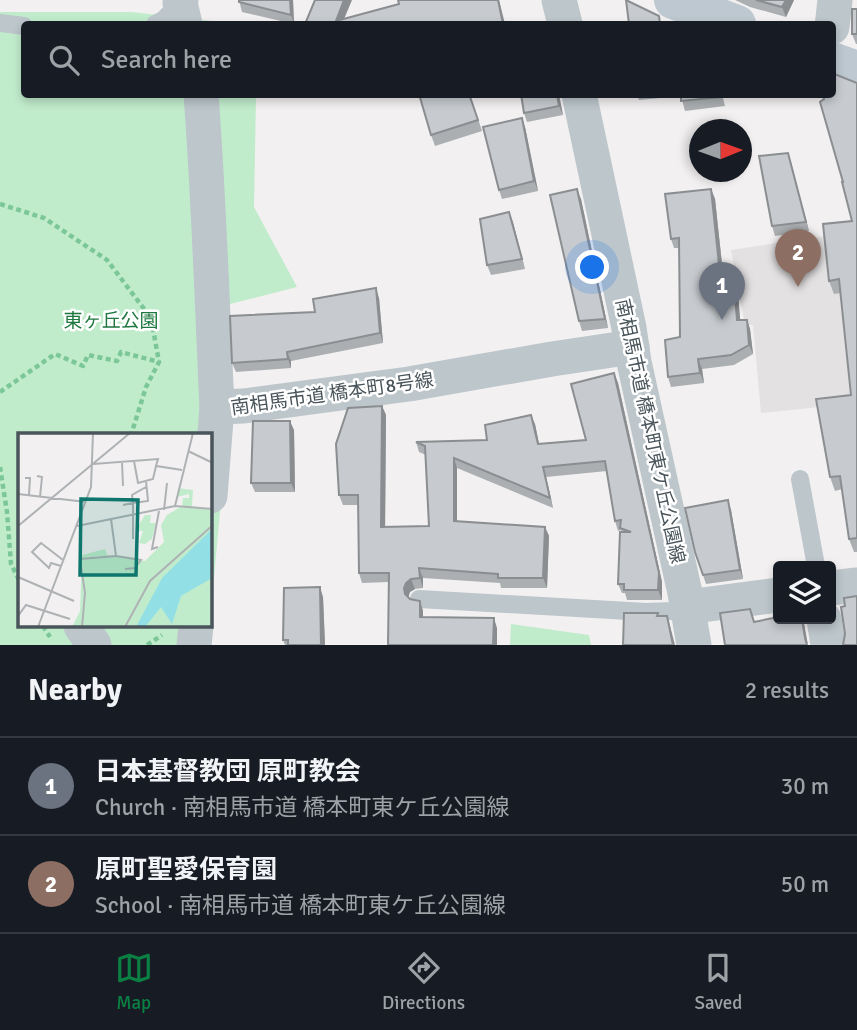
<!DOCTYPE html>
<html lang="en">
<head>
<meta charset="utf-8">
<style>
	:root { --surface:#171b24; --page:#242831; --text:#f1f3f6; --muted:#9ea1a6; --line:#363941; --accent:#0b8043 }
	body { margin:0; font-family:Signika,"Noto Sans JP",sans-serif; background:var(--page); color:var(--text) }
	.controls { position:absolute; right:21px; bottom:21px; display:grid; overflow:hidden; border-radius:7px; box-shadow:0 4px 10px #0003 }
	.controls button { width:63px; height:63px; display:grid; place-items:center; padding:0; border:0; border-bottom:2px solid var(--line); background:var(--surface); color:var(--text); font:35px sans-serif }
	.compass { position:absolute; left:689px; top:119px; width:63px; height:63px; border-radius:50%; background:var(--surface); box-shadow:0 4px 10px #0003; rotate:89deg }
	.you { position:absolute; left:593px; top:268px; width:24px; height:24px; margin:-18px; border:5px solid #fff; border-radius:50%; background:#1a73e8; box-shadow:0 0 0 10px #1a73e833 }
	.badge { display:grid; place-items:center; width:46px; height:46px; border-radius:50%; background:var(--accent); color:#fff; font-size:23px; font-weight:700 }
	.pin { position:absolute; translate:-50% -58px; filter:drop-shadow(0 2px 4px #0008) }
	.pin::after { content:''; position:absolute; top:37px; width:24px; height:21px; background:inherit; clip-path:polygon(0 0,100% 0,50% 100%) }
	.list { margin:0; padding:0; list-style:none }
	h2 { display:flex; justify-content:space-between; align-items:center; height:91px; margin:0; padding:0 28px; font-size:30px }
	h2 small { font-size:23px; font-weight:400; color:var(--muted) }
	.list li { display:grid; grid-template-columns:46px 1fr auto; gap:21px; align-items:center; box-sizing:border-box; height:98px; padding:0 28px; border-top:2px solid var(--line) }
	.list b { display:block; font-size:26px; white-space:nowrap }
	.list p { margin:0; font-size:23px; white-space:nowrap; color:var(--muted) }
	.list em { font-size:23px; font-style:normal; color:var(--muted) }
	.icon { flex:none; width:38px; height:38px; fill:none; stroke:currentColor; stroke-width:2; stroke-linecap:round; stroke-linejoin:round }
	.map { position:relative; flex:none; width:857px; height:645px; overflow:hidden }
	.search { position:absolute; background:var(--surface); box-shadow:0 4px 10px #0003; left:21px; right:21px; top:21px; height:77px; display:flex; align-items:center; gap:18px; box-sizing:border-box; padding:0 24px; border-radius:7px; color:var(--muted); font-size:26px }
	.sheet { height:287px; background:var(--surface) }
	nav { display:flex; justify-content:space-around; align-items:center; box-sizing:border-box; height:98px; border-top:2px solid var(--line); background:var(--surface); font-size:19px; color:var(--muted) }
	nav a { display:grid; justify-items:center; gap:4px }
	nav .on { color:var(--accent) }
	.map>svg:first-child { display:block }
</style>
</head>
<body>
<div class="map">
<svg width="857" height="645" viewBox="0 0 857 645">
	<rect width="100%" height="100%" fill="#f2f0f0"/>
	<polygon fill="#e3e1e1" points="857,233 857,403 761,413 753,325 745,325 731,250 817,237"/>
	<g fill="#c1eccc">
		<polygon points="0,12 131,12 222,22 223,24 24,24 24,94 255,94 256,97 254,207 297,287 222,306 228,425 210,621 210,435 19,435 19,626 210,626 207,645 0,645"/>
		<polygon points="511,624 589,635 591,645 510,645"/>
	</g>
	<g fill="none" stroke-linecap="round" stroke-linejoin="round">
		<g stroke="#7cc798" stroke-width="4.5" stroke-dasharray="5 3.5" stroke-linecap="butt">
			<polyline points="0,204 44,218 107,260 151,318 159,362 146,387 131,435"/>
			<polyline points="0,392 55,354 83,366 88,355 117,361 121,352 159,362"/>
			<polyline points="0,467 7,512 11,564 19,580"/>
			<polyline points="43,626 50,637"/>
			<polyline points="147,645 162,635"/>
		</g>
		<g stroke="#bcc6cb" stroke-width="18">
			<polyline points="0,23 24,26"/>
			<polyline points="155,24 163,20 180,3"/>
			<polyline points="800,479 816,566"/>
			<polyline points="419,599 646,612 673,611 688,609"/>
		</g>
		<g stroke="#bcc6cb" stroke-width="35">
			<polyline points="181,0 180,3 185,24"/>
			<polyline points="559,0 565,24"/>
			<polyline points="832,27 835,0"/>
			<path d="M201,94C209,199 212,303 217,407L244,406L409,384L552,359L632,347"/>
			<polyline points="579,94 629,328 634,362 685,593 694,645"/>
			<polyline points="210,496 217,407"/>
			<polyline points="831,588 857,585"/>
			<polyline points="688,609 702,605 778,595"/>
			<polyline points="824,619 828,645"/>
			<polyline points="81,626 94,645"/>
			<polyline points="194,645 196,626"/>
		</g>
		<g stroke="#bdc8d0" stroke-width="38">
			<polyline points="673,0 737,24"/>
			<polyline points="832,61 857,70"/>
		</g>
	</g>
	<g fill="#abafb2">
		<polygon points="239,0 293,0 294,24 242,12"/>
		<polygon points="735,0 794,0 786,17 750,7"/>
		<polygon points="857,9 857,44 856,44 852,34"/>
		<polygon points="857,83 857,552 854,552 849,539 842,489 835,491 830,477 851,395 841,293 834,294 829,281 852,221 824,99"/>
		<polygon points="470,94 482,131 435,146 431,135"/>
		<polygon points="637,94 722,94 725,106 685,111 681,96 639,100"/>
		<polygon points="559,98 563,115 527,122 524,113"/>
		<polygon points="525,127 538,191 502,199 499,190"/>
		<polygon points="791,163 809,231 775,236 772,226"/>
		<polygon points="711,189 715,199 723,273 733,272 737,282 740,320 747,320 750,329 753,354 734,365 702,369 704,383 671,387 668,377 680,337 679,248 674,248 671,239"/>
		<polygon points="581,199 608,328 582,331 579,321"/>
		<polygon points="509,212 525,269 491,275 487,265"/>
		<polygon points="379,298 383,343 291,361 291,368 236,372 232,363 315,312"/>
		<polygon points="614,373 618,383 662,582 662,600 627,600 625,593 622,593 618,584 622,532 621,530 618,531 615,521 607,471 546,477 553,508 457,468 457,521 545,527 549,536 547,588 501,588 500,583 423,578 423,588 415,589 410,592 408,597 410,599 420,601 423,611 423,617 497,628 388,645 389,582 362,583 359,573 358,505 343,505 339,495 382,406 386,415 385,527 429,526 426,455 419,452 416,442 487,440 535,424 539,444 586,440"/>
		<polygon points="294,430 295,492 255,492 251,483"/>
		<polygon points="731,510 743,579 706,584 695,552"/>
		<polygon points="323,597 325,645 285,645 283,640"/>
	</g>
	<g fill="#8b8e91">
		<polygon points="290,0 293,0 294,24 291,15"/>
		<polygon points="344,0 352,0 342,24 336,21"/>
		<polygon points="498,0 499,0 505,24 503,24"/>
		<polygon points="786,0 794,0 786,17 782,7"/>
		<polygon points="557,94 559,94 563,115 559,106"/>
		<polygon points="522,118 525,127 538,191 534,181"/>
		<polygon points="788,153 791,163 809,231 806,222"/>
		<polygon points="577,189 581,199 608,328 605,319"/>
		<polygon points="711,189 715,199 724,283 720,274"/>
		<polygon points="509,212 513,222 525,269 522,259"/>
		<polygon points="733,272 737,282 741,330 737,320"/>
		<polygon points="376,288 379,298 383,343 380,333"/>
		<polygon points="747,320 750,329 753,354 749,345"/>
		<polygon points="287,352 291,361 291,368 288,359"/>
		<polygon points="698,359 702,369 704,383 700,373"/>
		<polygon points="614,373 618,383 662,582 662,600 658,590"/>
		<polygon points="382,406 386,415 385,537 381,527"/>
		<polygon points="531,415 535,424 541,454 538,444"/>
		<polygon points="290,421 294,430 295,492 291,483"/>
		<polygon points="454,458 457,468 457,530 454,521"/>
		<polygon points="543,467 546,477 553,508 550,498"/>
		<polygon points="728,500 731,510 743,579 740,570"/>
		<polygon points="545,527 549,536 547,588 543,578"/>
		<polygon points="419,568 423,578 423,588 420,578"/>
		<polygon points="411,579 415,589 410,592 408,598 405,594 404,588 406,583"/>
		<polygon points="320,587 323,597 325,645 321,645"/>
		<polygon points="420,601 423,611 423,626 420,617"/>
		<polygon points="667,616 670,626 675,645 673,645"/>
		<polygon points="494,618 497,628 497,645 493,645"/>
		<polygon points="802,619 803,619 804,623 808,645 805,638"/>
	</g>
	<g fill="#c7cbcf" stroke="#8b8e91" stroke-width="2">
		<polygon points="239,0 290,0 291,15 239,2"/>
		<polygon points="315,0 344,0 336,21 399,4 398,0 498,0 503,24 305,24"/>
		<polygon points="626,0 659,16 660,24 629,24"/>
		<polygon points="756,0 786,0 782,7"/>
		<rect x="852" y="9" width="5" height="25"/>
		<polygon points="832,73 857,83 857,538 849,539 840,476 830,477 816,399 851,395 839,279 829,281 823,224 852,221 842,182 843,182 820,102 824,99 823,94 832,94"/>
		<polygon points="419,94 469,94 478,120 431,135"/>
		<polygon points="521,94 557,94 559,106 524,113"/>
		<polygon points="681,94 721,94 721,97 681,101"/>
		<polygon points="522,118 534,181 499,190 483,127"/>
		<polygon points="788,153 806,222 772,226 759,156"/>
		<polygon points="577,189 605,319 579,321 550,195"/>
		<polygon points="711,189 720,274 733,272 737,320 747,320 749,345 731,355 698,359 700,373 668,377 665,340 680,337 679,238 671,239 665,194"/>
		<polygon points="509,212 522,259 487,265 480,219"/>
		<polygon points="376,288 380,333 287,352 288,359 232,363 230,316 315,312 313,299"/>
		<polygon points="614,373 659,573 658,590 624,590 624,584 618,584 620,532 631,532 620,528 621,520 615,521 605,461 543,467 550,498 454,458 454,521 545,527 543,578 498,578 498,574 419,568 420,578 411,579 406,583 404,588 405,594 410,599 420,601 420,617 494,618 493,645 388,645 389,573 359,573 358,495 339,495 336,444 348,408 382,406 381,527 429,526 425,446 416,442 487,440 485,425 531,415 538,444 586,440 571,384"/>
		<polygon points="253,421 290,421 291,483 251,483"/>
		<polygon points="728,500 740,570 703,575 695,552 685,508"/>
		<polygon points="320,587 321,645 288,645 288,640 283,640 284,588"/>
		<polygon points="857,596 857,645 843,645 845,634 841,607 845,606 844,598"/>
		<polygon points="750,609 754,622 778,617 778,619 802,619 805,638 807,645 725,645 720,613"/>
		<polygon points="624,613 658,613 657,616 667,616 673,645 623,645"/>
	</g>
	<g text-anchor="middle" stroke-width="5" stroke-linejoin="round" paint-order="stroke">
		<g font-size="19" fill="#1e783f" stroke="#fff">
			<text x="111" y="327">東ヶ丘公園</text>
		</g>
		<g font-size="19" fill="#49555b" stroke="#fff">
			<text transform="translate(332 393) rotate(-8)" y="7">南相馬市道 橋本町8号線</text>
			<text transform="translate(651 431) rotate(78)" y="7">南相馬市道 橋本町東ケ丘公園線</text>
		</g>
	</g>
	<g transform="translate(18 433)">
		<rect width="194" height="194" fill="#f2f0f0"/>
		<path d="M160,55L175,57L174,73L194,77V194H54L62,178L64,122L87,116L89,122L127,128L146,109L143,92L149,82L164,73L165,65H171V61L159,64ZM127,82H133L132,90H138L134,106L127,111L121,110L125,98H117Z" fill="#c1eccc"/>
		<path d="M194,96V145L163,163L154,191L143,174L127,194H118L144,145Z" fill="#92e0e5"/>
		<path fill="none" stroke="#aeb2b4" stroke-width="2" d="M170,18L195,30M116,28L120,50L135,46L138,33L164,37M104,29L105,53M75,31L140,26L138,33M19,43L24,44L22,64M7,45H12L11,62M0,61L68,69M105,72L115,70L114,62L128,54M157,73L175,0M146,77L149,50M0,93L112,0M59,93L157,73L195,76M115,106V70L130,68L128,48M140,114L134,116L141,78M98,123L123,127L117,135L107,136M62,126L98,123L93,86M62,126L67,160L64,194M43,133L33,130L31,135L14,119L23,110L45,127M0,144L56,168M0,183L8,172L52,186M20,194L73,54L75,0M107,194L132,148L195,92"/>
		<path fill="#0f766e" fill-opacity="0.15" stroke="#0f766e" stroke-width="3.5" d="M63,66L120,67L118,142H62Z"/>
		<rect width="194" height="194" fill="none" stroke="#49555b" stroke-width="3.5"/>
	</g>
</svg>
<div class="controls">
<button><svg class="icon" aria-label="layers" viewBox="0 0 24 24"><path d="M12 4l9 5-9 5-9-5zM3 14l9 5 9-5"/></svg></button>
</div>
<svg class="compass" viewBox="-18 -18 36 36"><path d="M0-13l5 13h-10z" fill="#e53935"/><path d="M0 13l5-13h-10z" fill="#9ea1a6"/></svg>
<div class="you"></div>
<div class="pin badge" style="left:722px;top:320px;background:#6b7280">1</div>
<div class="pin badge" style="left:798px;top:287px;background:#8d6e63">2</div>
<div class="search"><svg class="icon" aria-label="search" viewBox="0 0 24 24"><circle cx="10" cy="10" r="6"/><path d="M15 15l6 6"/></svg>Search here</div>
</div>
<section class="sheet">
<h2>Nearby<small>2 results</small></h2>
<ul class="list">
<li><span class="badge" style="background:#6b7280">1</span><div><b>日本基督教団 原町教会</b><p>Church · 南相馬市道 橋本町東ケ丘公園線</p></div><em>30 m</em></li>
<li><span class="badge" style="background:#8d6e63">2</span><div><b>原町聖愛保育園</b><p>School · 南相馬市道 橋本町東ケ丘公園線</p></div><em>50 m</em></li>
</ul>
</section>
<nav>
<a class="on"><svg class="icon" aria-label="map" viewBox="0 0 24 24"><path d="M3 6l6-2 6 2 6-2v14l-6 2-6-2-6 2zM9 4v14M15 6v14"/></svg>Map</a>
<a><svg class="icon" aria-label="directions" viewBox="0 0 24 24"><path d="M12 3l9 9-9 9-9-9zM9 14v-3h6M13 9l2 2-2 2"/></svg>Directions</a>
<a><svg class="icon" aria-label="saved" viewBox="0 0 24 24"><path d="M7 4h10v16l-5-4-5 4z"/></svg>Saved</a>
</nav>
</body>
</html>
